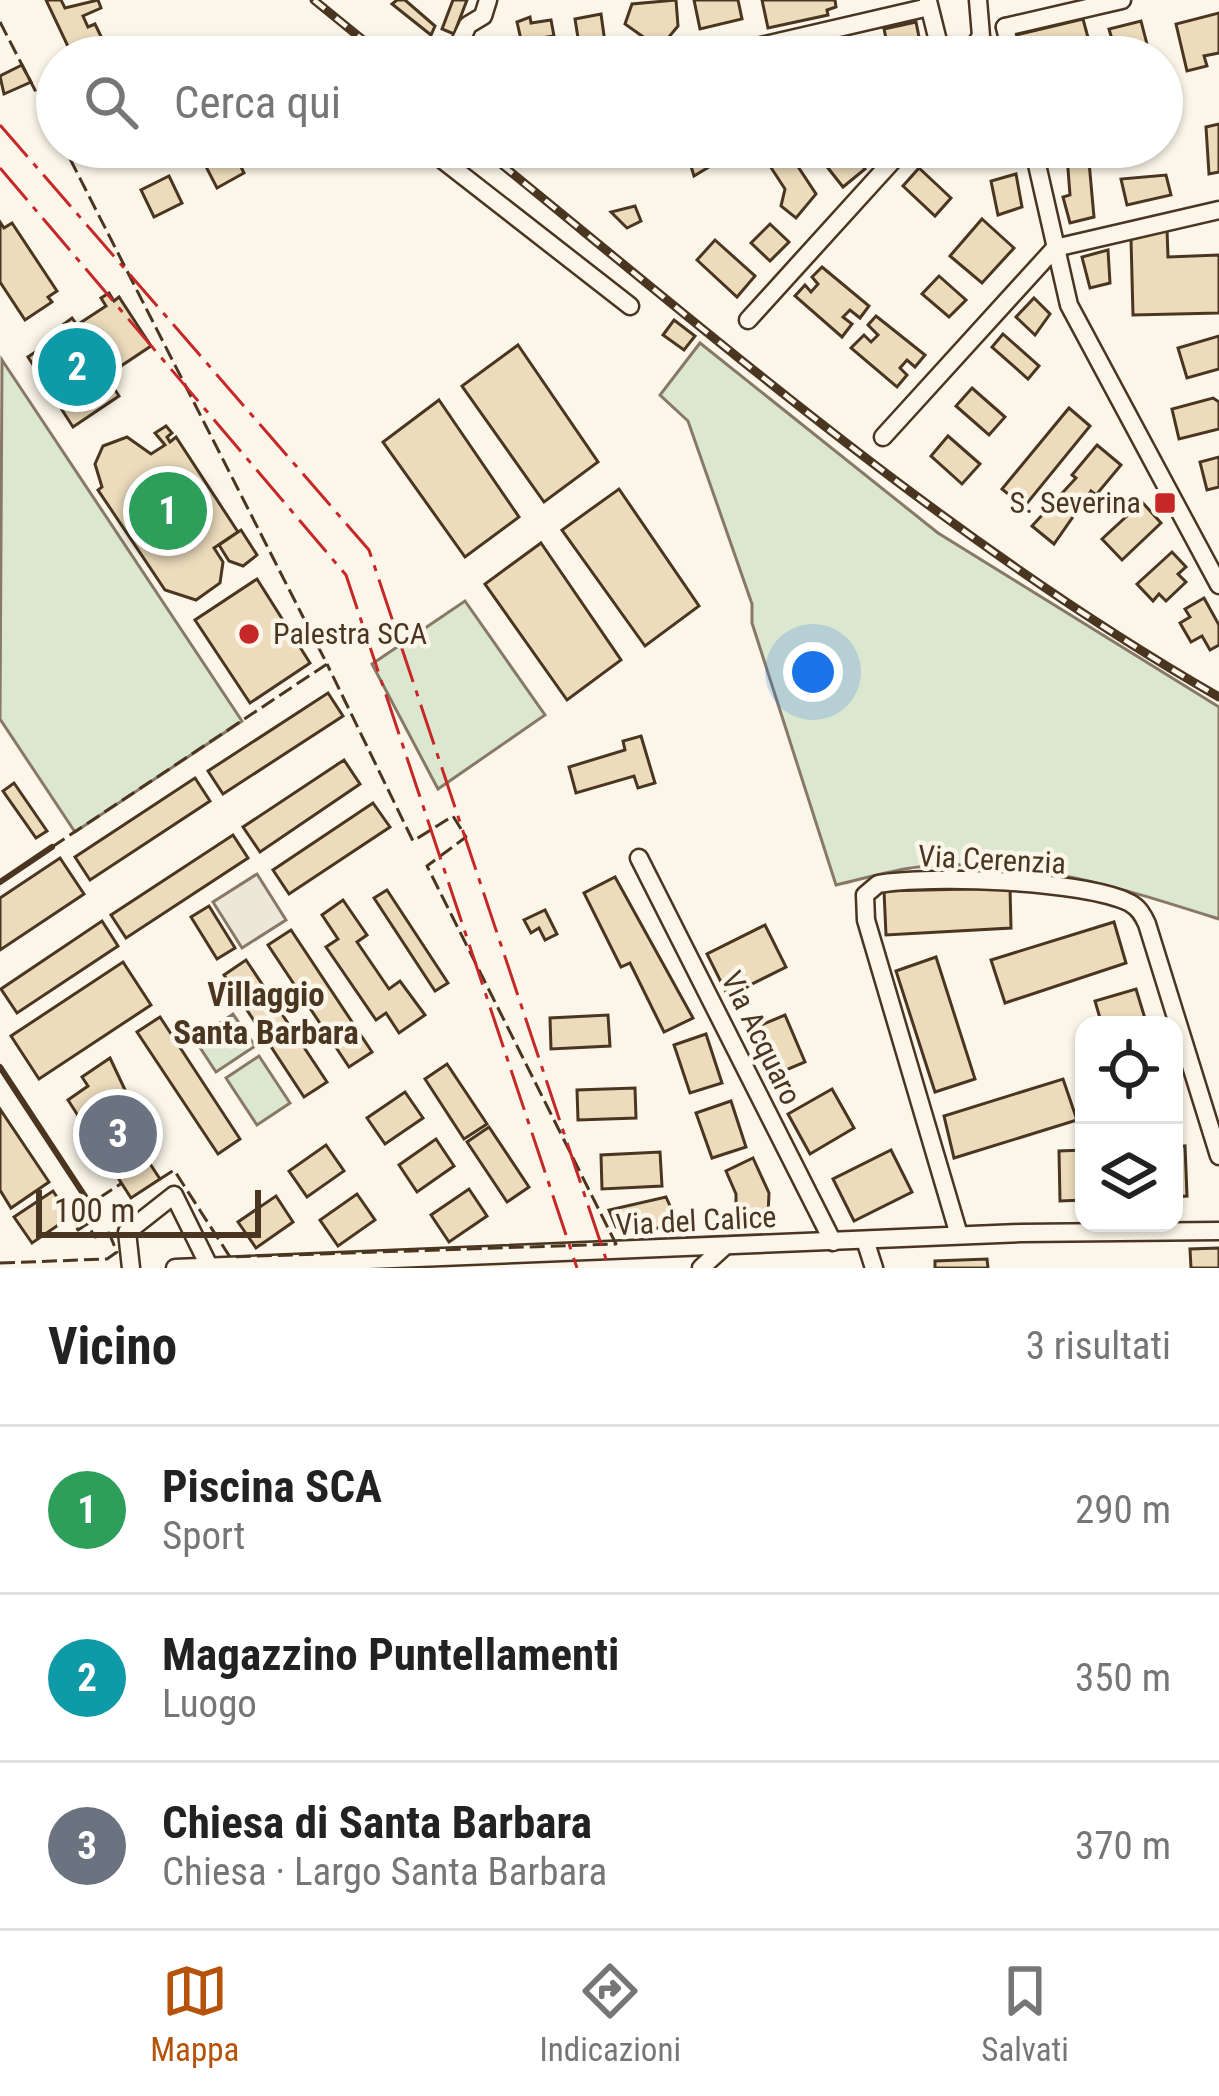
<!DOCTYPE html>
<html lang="it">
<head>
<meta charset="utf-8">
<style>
	:root { --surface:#fff; --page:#f6f6f6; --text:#222; --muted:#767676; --line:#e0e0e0; --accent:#b45309 }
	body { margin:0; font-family:"Roboto Condensed",sans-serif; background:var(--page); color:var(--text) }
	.controls { position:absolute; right:36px; bottom:36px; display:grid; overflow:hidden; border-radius:24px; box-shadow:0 3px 9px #0004 }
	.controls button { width:108px; height:108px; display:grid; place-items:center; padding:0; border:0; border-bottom:3px solid var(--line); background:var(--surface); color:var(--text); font:60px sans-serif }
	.scale { position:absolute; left:36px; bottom:30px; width:225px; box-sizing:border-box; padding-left:12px; border:6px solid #4a3520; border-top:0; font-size:33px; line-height:42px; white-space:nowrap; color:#4a3520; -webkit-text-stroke:9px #fbf6e9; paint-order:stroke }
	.you { position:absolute; left:813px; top:672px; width:42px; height:42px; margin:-30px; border:9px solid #fff; border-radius:50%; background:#1a73e8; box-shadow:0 0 0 18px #1a73e833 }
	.badge { display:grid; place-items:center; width:78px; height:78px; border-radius:50%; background:var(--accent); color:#fff; font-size:39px; font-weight:700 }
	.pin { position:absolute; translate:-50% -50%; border:6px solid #fff; box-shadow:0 3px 12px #0006 }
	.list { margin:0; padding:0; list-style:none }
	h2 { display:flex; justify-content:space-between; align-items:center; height:156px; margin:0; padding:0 48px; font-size:51px }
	h2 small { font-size:39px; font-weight:400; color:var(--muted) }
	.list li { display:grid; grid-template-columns:78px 1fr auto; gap:36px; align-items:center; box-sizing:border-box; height:168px; padding:0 48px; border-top:3px solid var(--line) }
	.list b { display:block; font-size:45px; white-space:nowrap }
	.list p { margin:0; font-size:39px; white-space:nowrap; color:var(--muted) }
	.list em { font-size:39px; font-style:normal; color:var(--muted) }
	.icon { flex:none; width:66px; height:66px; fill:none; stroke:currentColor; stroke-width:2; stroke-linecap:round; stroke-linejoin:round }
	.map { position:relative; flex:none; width:1219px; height:1268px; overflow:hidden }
	.search { position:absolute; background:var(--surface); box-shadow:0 3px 9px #0004; left:36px; right:36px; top:36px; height:132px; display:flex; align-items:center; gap:30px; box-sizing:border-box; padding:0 42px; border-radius:66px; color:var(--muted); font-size:45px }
	.sheet { height:660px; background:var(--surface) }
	nav { display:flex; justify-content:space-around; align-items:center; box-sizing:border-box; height:168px; border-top:3px solid var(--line); background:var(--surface); font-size:33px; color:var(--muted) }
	nav a { display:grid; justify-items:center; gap:6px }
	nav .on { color:var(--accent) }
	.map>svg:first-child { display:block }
</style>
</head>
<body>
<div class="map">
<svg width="1219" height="1268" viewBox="0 0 1219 1268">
	<rect width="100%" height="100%" fill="#fbf6e9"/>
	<g fill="#dce7d0" stroke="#887966" stroke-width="3">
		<path d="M700,343L938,533L1219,707V919C1121,888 1023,856 918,867C891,870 863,879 836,885L752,623V604L688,421L660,395Z"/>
		<polygon points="2,360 242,721 75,832 0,719"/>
		<polygon points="465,601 545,715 438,789 372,664"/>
		<polygon points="233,1014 255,1046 216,1072 195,1040"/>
		<polygon points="259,1056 290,1103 257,1125 226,1078"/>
	</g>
	<polygon fill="#ede7d9" stroke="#887966" stroke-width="3" points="257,874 286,920 242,948 213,902"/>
	<g fill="#ecdcbc" stroke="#4a3520" stroke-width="3">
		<polygon points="46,0 61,0 65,8 98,0 101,8 83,16 88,27 95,24 111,57 73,57"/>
		<polygon points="397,0 405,0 435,26 431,35 392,4"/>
		<polygon points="453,0 467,0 454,34 442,29"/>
		<polygon points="676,0 678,26 664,43 649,41 625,24 632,4"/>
		<polygon points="694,0 738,0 742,19 700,29"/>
		<polygon points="762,0 835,0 836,7 827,10 828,15 768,28"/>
		<polygon points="1219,13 1219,53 1204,56 1207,66 1187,71 1176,24"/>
		<polygon points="601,14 607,57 581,57 575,19"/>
		<polygon points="530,17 531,23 551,20 554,36 547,37 550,57 525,57 517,22"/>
		<polygon points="1083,19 1090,45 1021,57 1016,35"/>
		<polygon points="1141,21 1149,52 1117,57 1109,29"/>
		<polygon points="916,22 923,57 890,57 884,29"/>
		<polygon points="22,65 31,82 4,94 0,76"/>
		<polygon points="1219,124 1219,172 1209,174 1206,127"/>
		<polygon points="220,147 231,147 244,173 217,188 201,157"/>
		<polygon points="685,147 715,147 722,159 694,176"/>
		<polygon points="785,147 816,194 796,218 781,206 785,189 766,160"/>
		<polygon points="826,147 848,147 865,169 843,187 828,168 837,162"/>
		<polygon points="1088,151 1094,217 1070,223 1063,197 1070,195 1067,156"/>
		<polygon points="919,168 951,198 935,216 903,186"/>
		<polygon points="1016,174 1022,207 998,215 991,181"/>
		<polygon points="1166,175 1171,195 1127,205 1121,179"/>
		<polygon points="169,176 182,203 154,217 141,190"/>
		<polygon points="635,206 641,221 627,228 611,212"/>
		<polygon points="982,219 1014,248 982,283 950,256"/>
		<polygon points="0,222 4,228 12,223 57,291 48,297 52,302 25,320 0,282"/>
		<polygon points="770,224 789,242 770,261 751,243"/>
		<polygon points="1167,229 1168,257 1219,255 1219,313 1133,315 1131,239"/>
		<polygon points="715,240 755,276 737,297 697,260"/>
		<polygon points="1108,250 1110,283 1090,288 1082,257"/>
		<polygon points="822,267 869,306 860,318 850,310 843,317 852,324 842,337 795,296 805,285 811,292 818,284 812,277"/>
		<polygon points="939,276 966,300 949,317 922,294"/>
		<polygon points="109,293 114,301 119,297 151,346 106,376 119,396 73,427 28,357 69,330 64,324 72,318 77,325 106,306 101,298"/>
		<polygon points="1034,298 1050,314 1035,335 1016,317"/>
		<polygon points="876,316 925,355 915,367 907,360 900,368 907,375 897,387 851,348 864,335 871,342 878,335 868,325"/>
		<polygon points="674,320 695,336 684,350 663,335"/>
		<polygon points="1003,334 1039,366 1028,379 992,347"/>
		<polygon points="1219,336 1219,369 1187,378 1178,348"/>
		<polygon points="518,345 598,462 544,502 462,386"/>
		<polygon points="972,388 1005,417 989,435 956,406"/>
		<polygon points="1213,398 1219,402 1219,429 1179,439 1172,409"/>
		<polygon points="439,400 519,517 465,557 383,442"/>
		<polygon points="1069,408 1090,426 1024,507 1002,489"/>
		<polygon points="166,426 172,433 167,437 170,442 176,437 238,532 214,548 223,562 220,583 196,600 165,590 98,490 102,487 95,464 103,446 127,437 151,454 165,445 155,433"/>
		<polygon points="948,436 980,464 962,484 931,456"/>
		<polygon points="1097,445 1121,465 1096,495 1091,491 1054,544 1032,526 1076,478 1072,475"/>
		<polygon points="1219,457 1219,487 1207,490 1200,462"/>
		<polygon points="619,489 699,606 645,646 562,530"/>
		<polygon points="1142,502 1161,523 1122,560 1102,539"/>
		<polygon points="241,530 257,555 243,566 229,561 219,545"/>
		<polygon points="541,543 621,660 567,700 485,584"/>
		<polygon points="1172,552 1186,567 1178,574 1186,582 1166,601 1159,594 1153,601 1137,584"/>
		<polygon points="257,579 310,663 250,703 195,620"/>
		<polygon points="1204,598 1219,625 1219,645 1210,650 1202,636 1191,642 1180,623 1190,617 1185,609"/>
		<polygon points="328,693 343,716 223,794 208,771"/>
		<polygon points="641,736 655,783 638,788 634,776 576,793 569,767 625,750 623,741"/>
		<polygon points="344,760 360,784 260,852 243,827"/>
		<polygon points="195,778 210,801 90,880 75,857"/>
		<polygon points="14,783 47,831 36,838 3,791"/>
		<polygon points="373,803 390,827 289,894 273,870"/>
		<polygon points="233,835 248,858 126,938 111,915"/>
		<polygon points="60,858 84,894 0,950 0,898"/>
		<polygon points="615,877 693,1018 664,1032 630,963 621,967 584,893"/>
		<polygon points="1010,888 1011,928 886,935 884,891"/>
		<polygon points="387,890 448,983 435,991 374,898"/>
		<polygon points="343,900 367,935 357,942 389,989 400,981 425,1015 399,1033 386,1013 376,1020 326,947 338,939 322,915"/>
		<polygon points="209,906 235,948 217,959 191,917"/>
		<polygon points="545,910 557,934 545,940 539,928 531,933 524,920"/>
		<polygon points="102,921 118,946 17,1013 1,989"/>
		<polygon points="1114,922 1126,963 1005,1003 991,960"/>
		<polygon points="765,925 786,967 728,996 707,954"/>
		<polygon points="291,930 372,1052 349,1067 268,945"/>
		<polygon points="936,957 975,1079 935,1092 896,971"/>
		<polygon points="246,960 327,1082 304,1097 224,975"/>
		<polygon points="123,962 151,1005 39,1079 11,1036"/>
		<polygon points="1136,989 1147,1025 1102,1025 1095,1001"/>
		<polygon points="608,1015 610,1046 551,1049 550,1018"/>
		<polygon points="785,1015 805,1062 767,1078 747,1031"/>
		<polygon points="160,1017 240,1139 218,1154 137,1032"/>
		<polygon points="706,1034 722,1083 690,1093 674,1045"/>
		<polygon points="110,1058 134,1109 143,1103 158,1126 135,1141 160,1179 131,1198 68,1100 88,1086 82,1077"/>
		<polygon points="447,1064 487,1124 464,1139 425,1079"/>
		<polygon points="1063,1079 1077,1120 954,1158 944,1116"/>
		<polygon points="635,1088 636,1118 578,1120 577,1090"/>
		<polygon points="832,1089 854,1128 810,1154 788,1114"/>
		<polygon points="405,1092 423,1118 385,1144 367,1118"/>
		<polygon points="731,1101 746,1147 712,1158 696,1113"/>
		<polygon points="0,1109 49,1182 11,1208 0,1190"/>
		<polygon points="489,1127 529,1187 507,1202 467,1142"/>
		<polygon points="436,1139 454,1166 417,1192 399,1165"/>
		<polygon points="326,1145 344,1171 307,1197 289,1171"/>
		<polygon points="1185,1146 1187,1196 1174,1197 1174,1147"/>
		<polygon points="891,1150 912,1192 854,1221 833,1179"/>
		<polygon points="1084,1150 1084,1200 1060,1201 1059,1151"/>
		<polygon points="660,1152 662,1186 602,1189 601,1155"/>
		<polygon points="753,1158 769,1193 768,1215 736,1215 736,1194 726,1171"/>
		<polygon points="469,1189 487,1216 449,1242 431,1215"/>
		<polygon points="53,1191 70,1217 32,1243 14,1217"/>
		<polygon points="357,1194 375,1220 338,1246 320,1220"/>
		<polygon points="276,1196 293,1222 256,1248 238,1222"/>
		<polygon points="666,1197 676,1219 649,1232 646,1225 616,1227 609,1210"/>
		<polygon points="1219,1248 1219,1268 1191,1268 1190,1249"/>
		<polygon points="987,1259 988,1268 935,1268 935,1261"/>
	</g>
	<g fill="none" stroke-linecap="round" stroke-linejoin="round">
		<defs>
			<g id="minor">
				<polyline points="928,1 942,57"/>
				<polyline points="1005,27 1122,0"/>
				<polyline points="1005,27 1012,57"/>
				<polyline points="453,57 468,25 483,16 488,0"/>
				<polyline points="714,57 929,7"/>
				<polyline points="967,57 981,36 978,0"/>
				<polyline points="426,147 630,306"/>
				<polyline points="1033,147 1069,305 1219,585"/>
				<polyline points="748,320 905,147"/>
				<polyline points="883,437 1055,248 1219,210"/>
				<polyline points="639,858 833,1242"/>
				<path d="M959,1235L866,920L865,895L878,884C928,875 1085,880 1130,903C1139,908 1143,915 1147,924L1219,1156"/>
				<polyline points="865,1240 874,1268"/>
				<polyline points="131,1268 127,1232 174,1195 210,1268"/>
				<polyline points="175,1268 1021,1233 1219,1231"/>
				<polyline points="701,1268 725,1246"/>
			</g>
		</defs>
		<use href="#minor" stroke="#4a3520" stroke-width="21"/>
		<use href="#minor" stroke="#fbf6e9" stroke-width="16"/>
		<defs>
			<g id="rail">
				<polyline points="314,0 384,57"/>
				<path d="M480,147C719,341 951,543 1219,697"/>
			</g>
		</defs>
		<use href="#rail" stroke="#4a3520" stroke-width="9"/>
		<use href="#rail" stroke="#fbf6e9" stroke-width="4.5" stroke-dasharray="14" stroke-linecap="butt"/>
		<g stroke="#4a3520" stroke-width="3" stroke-dasharray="15 6" stroke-linecap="butt">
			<polyline points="0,22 57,133"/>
			<polyline points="52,847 327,664 64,147"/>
			<polyline points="160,1179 174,1170 230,1257 616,1244 427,866 466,837 453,816 413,841 327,664"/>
			<polyline points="0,1263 107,1259 117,1252 109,1233 95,1237 87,1224 78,1230 70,1217 122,1183"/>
		</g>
		<g stroke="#4a3520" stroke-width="6">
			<polyline points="0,882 52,847"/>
			<polyline points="0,1067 90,1204"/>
		</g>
		<g stroke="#c62828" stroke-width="3" stroke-dasharray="42 9 6 9" stroke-linecap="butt">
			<polyline points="0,125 369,550 609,1268"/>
			<polyline points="0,168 346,575 577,1268"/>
		</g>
	</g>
	<g fill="#c62828" stroke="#fbf6e9" stroke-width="4.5">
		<rect x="1153" y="491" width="24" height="24" rx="6"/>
		<circle cx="249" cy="634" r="12"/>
	</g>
	<g text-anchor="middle" stroke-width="9" stroke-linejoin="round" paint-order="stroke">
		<g font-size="30" fill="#4a3520" stroke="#fbf6e9" text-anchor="end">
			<text x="1141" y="513">S. Severina</text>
			<text x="273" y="644" text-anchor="start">Palestra SCA</text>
		</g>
		<g font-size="30" fill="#4a3520" stroke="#fbf6e9">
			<text transform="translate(992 860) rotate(3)" y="10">Via Cerenzia</text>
			<text transform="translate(761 1038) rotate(64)" y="10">Via Acquaro</text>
			<text transform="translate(696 1221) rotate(-3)" y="10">Via del Calice</text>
		</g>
		<g font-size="33" font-weight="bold" fill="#4a3520" stroke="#fbf6e9">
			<text x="266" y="1006">Villaggio<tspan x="266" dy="38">Santa Barbara</tspan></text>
		</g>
	</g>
</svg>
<div class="controls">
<button><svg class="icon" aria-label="locate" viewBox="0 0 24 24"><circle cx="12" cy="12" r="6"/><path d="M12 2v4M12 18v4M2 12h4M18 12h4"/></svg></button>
<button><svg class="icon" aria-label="layers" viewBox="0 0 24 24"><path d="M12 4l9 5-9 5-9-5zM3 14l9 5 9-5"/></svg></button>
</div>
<div class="scale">100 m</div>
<div class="you"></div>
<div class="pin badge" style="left:168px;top:511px;background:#2e9e5b">1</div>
<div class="pin badge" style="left:77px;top:367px;background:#0f9aa8">2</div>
<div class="pin badge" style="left:118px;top:1134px;background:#6b7280">3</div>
<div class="search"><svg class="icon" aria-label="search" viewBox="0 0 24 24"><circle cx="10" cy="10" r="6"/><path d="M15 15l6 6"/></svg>Cerca qui</div>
</div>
<section class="sheet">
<h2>Vicino<small>3 risultati</small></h2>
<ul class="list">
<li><span class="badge" style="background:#2e9e5b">1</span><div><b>Piscina SCA</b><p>Sport</p></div><em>290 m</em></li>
<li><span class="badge" style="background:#0f9aa8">2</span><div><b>Magazzino Puntellamenti</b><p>Luogo</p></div><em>350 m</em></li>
<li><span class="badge" style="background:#6b7280">3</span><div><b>Chiesa di Santa Barbara</b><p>Chiesa · Largo Santa Barbara</p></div><em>370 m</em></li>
</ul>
</section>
<nav>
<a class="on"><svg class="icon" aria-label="map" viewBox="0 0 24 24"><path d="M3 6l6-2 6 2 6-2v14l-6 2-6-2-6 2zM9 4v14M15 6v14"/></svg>Mappa</a>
<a><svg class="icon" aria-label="directions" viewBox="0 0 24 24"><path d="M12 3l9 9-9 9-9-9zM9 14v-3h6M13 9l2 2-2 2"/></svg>Indicazioni</a>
<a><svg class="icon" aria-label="saved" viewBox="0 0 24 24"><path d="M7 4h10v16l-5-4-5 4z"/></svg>Salvati</a>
</nav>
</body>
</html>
